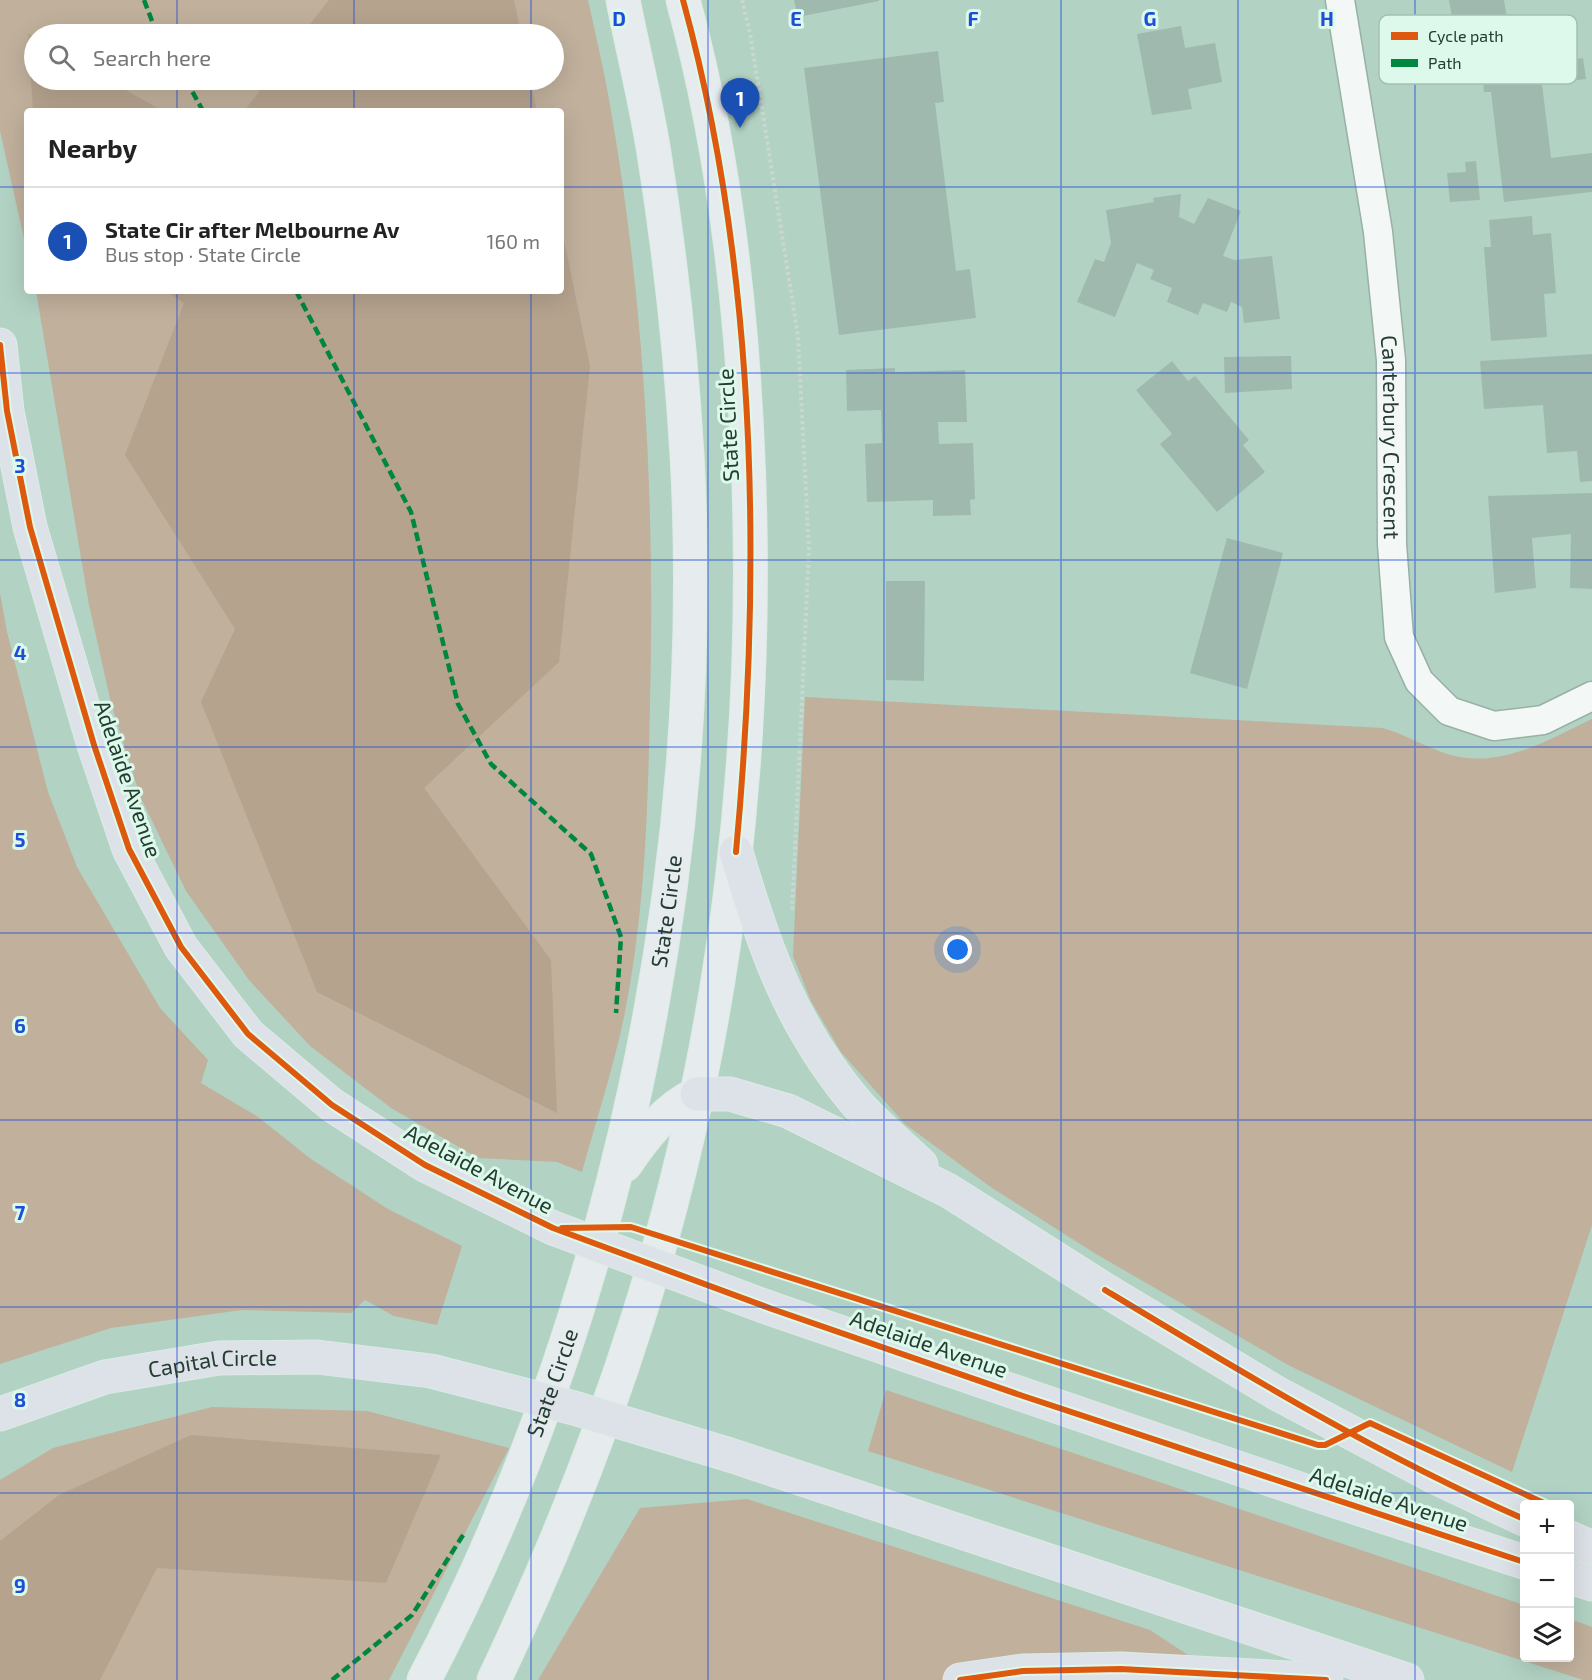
<!DOCTYPE html>
<html lang="en">
<head>
<meta charset="utf-8">
<style>
	:root { --surface:#fff; --page:#f2f2f2; --text:#222; --muted:#767676; --line:#e0e0e0; --accent:#1a73e8 }
	body { margin:0; font-family:"Exo 2",sans-serif; background:var(--page); color:var(--text) }
	.controls { position:absolute; right:18px; bottom:18px; display:grid; overflow:hidden; border-radius:6px; box-shadow:0 6px 24px #0002 }
	.controls button { width:54px; height:54px; display:grid; place-items:center; padding:0; border:0; border-bottom:2px solid var(--line); background:var(--surface); color:var(--text); font:30px sans-serif }
	.you { position:absolute; left:958px; top:950px; width:21px; height:21px; margin:-15px; border:4px solid #fff; border-radius:50%; background:#1a73e8; box-shadow:0 0 0 9px #1a73e833 }
	.badge { display:grid; place-items:center; width:39px; height:39px; border-radius:50%; background:var(--accent); color:#fff; font-size:20px; font-weight:700 }
	.pin { position:absolute; translate:-50% -50px; filter:drop-shadow(0 2px 3px #0008) }
	.pin::after { content:''; position:absolute; top:32px; width:21px; height:18px; background:inherit; clip-path:polygon(0 0,100% 0,50% 100%) }
	.list { margin:0; padding:0; list-style:none }
	h2 { display:flex; justify-content:space-between; align-items:center; height:78px; margin:0; padding:0 24px; font-size:26px }
	h2 small { font-size:20px; font-weight:400; color:var(--muted) }
	.list li { display:grid; grid-template-columns:39px 1fr auto; gap:18px; align-items:center; box-sizing:border-box; height:108px; padding:0 24px; border-top:2px solid var(--line) }
	.list b { display:block; font-size:22px; white-space:nowrap }
	.list p { margin:0; font-size:20px; white-space:nowrap; color:var(--muted) }
	.list em { font-size:20px; font-style:normal; color:var(--muted) }
	.icon { flex:none; width:33px; height:33px; fill:none; stroke:currentColor; stroke-width:2; stroke-linecap:round; stroke-linejoin:round }
	.map { position:relative; flex:none; width:1592px; height:1680px; overflow:hidden }
	.search { position:absolute; background:var(--surface); box-shadow:0 6px 24px #0002; left:24px; top:24px; width:540px; height:66px; display:flex; align-items:center; gap:15px; box-sizing:border-box; padding:0 21px; border-radius:33px; color:var(--muted); font-size:22px }
	.panel { position:absolute; background:var(--surface); box-shadow:0 6px 24px #0002; left:24px; top:108px; width:540px; height:186px; border-radius:6px }
	.map>svg:first-child { display:block }
</style>
</head>
<body>
<div class="map">
<svg width="1592" height="1680" viewBox="0 0 1592 1680">
	<rect width="100%" height="100%" fill="#b2d2c3"/>
	<g fill="#c0b09c" fill-rule="evenodd">
		<path d="M0,0H588C596,37 605,74 611,111C645,307 655,505 650,703C648,808 645,914 624,1017C613,1069 596,1121 582,1172L557,1162L478,1158L391,1108L310,1046L249,980L186,891L140,796L111,703L89,605L36,291H561V111H27V252L0,131ZM34,34H554V80H34Z"/>
		<polygon points="0,593 7,632 48,792 77,867 160,1008 208,1060 201,1083 258,1117 311,1159 388,1209 462,1246 437,1325 394,1316 365,1300 351,1313 242,1310 111,1328 0,1364"/>
		<path d="M805,697L1382,728C1405,734 1425,747 1447,754C1499,770 1546,741 1592,719V1225L1512,1472L1290,1366L1096,1254L992,1188L905,1124L841,1052L811,1001L793,956Z"/>
		<polygon points="886,1390 1524,1605 1524,1658 1570,1658 1570,1619 1592,1627 1592,1680 1583,1680 868,1451"/>
		<polygon points="212,1407 367,1411 509,1448 389,1680 0,1680 0,1480 53,1448"/>
		<polygon points="747,1499 1150,1630 1226,1680 538,1680 640,1508"/>
	</g>
	<g fill="#b5a38e">
		<polygon points="329,0 514,0 521,34 302,34"/>
		<polygon points="28,33 34,37 34,80 108,80 163,111 33,111"/>
		<polygon points="268,80 530,80 537,111 244,111"/>
		<polygon points="561,226 590,366 559,662 424,788 551,960 557,1113 317,992 201,702 235,629 125,455 184,303 166,291 561,291"/>
		<polygon points="191,1435 441,1455 386,1583 157,1568 100,1680 0,1680 0,1541 59,1495"/>
	</g>
	<g fill="#a0b9ae">
		<polygon points="794,0 879,0 879,1 798,17"/>
		<polygon points="1449,0 1504,0 1512,49 1459,58"/>
		<polygon points="1181,26 1185,48 1215,43 1222,82 1188,89 1192,109 1152,115 1137,34"/>
		<polygon points="938,51 944,102 935,103 956,271 970,269 976,318 839,335 804,68"/>
		<polygon points="1583,58 1586,79 1542,84 1551,158 1592,153 1592,192 1504,202 1491,92 1484,92 1482,70"/>
		<polygon points="1476,161 1480,200 1450,202 1447,173 1466,172 1465,162"/>
		<polygon points="1181,194 1179,217 1194,224 1208,198 1241,211 1223,256 1234,260 1272,256 1280,319 1244,323 1242,307 1231,302 1227,312 1203,303 1198,315 1167,302 1172,288 1150,279 1154,270 1137,263 1115,317 1077,302 1095,259 1104,262 1111,243 1106,210 1154,202 1153,198"/>
		<polygon points="1532,216 1533,235 1551,233 1556,293 1544,294 1547,337 1491,341 1484,247 1491,247 1489,220"/>
		<polygon points="1592,354 1592,481 1580,482 1577,451 1547,453 1543,405 1484,409 1480,361"/>
		<polygon points="1291,356 1292,389 1225,393 1224,357"/>
		<polygon points="1172,361 1188,381 1195,376 1249,440 1243,445 1265,472 1217,512 1160,444 1172,434 1136,390"/>
		<polygon points="895,368 895,372 965,370 967,422 938,422 939,444 973,443 975,499 970,500 971,515 933,516 933,500 867,502 865,444 882,443 881,410 847,411 846,370"/>
		<polygon points="1592,493 1592,589 1570,588 1571,534 1532,538 1536,588 1495,593 1488,496"/>
		<polygon points="1227,538 1283,553 1247,689 1190,673"/>
		<polygon points="886,581 925,581 924,681 886,680"/>
	</g>
	<g fill="none" stroke-linecap="round" stroke-linejoin="round">
		<defs>
			<g id="minor">
				<path id="s1" d="M1340,0L1378,232L1391,360L1392,544L1399,637L1419,681L1449,711L1494,726L1543,720L1592,696"/>
			</g>
			<g id="primary">
				<path d="M625,1165C644,1137 666,1108 697,1094"/>
				<path id="s2" d="M424,1680C616,1314 710,867 687,455C681,354 670,253 654,153C646,102 633,51 623,0"/>
				<path d="M494,1680C550,1562 599,1442 638,1318C728,1034 762,733 747,437C740,290 722,142 683,0"/>
			</g>
			<g id="motorway">
				<polyline points="0,345 7,411 30,527 94,745 129,849 181,947 248,1034 332,1105 425,1165 553,1228"/>
				<path d="M736,852C764,948 792,1028 858,1105C877,1126 900,1145 921,1165"/>
				<polyline points="697,1094 730,1094 788,1111 949,1191 1105,1290 1278,1394 1437,1478 1524,1519"/>
				<polyline points="772,1309 1308,1492 1524,1562"/>
				<path id="s3" d="M0,1414L105,1377L219,1358L317,1357L431,1371"/>
				<polyline points="730,1455 1407,1680"/>
				<polyline points="1570,1538 1592,1548"/>
				<polyline points="1570,1577 1592,1584"/>
				<polyline points="960,1680 1023,1671 1121,1669 1326,1680"/>
			</g>
		</defs>
		<use href="#minor" stroke="#98b0a5" stroke-width="31"/>
		<use href="#primary" stroke="#dcebe4" stroke-width="35"/>
		<use href="#motorway" stroke="#dcebe4" stroke-width="35"/>
		<polyline stroke="#ccd7d2" stroke-width="4" stroke-dasharray="3 3" stroke-linecap="butt" points="742,0 750,33 798,336 809,550 792,912"/>
		<use href="#minor" stroke="#f3f8f6" stroke-width="28"/>
		<use href="#primary" stroke="#e6ebee" stroke-width="33"/>
		<use href="#motorway" stroke="#dde2e8" stroke-width="33"/>
		<defs>
			<g id="motorway-bridge">
				<polyline points="553,1228 772,1309"/>
				<polyline points="431,1371 574,1408 730,1455"/>
			</g>
		</defs>
		<use href="#motorway-bridge" stroke="#dcebe4" stroke-width="35" stroke-linecap="butt"/>
		<use href="#motorway-bridge" stroke="#dde2e8" stroke-width="33"/>
		<g stroke="#00873e" stroke-width="4.5" stroke-dasharray="9 4.5" stroke-linecap="butt">
			<polyline points="144,0 157,34"/>
			<polyline points="186,80 203,111"/>
			<polyline points="296,291 411,512 458,704 491,764 591,854 621,937 616,1013"/>
			<polyline points="332,1680 412,1615 465,1532"/>
		</g>
		<defs>
			<g id="cycleway">
				<path d="M683,0C758,273 762,572 736,852"/>
				<polyline points="0,345 7,411 30,527 94,745 129,849 181,947 248,1034 332,1105 425,1165 553,1228 772,1309 1023,1396 1524,1562"/>
				<polyline points="562,1228 631,1227 1318,1445 1325,1445 1370,1423 1546,1504"/>
				<path d="M1105,1290C1241,1372 1378,1455 1524,1519"/>
				<polyline points="960,1680 1023,1671 1121,1669 1326,1680"/>
			</g>
		</defs>
		<use href="#cycleway" stroke="#dcf9eb" stroke-width="10"/>
		<use href="#cycleway" stroke="#de580e" stroke-width="6"/>
	</g>
	<path fill="none" stroke="#1d4ed8" stroke-width="1.5" stroke-opacity="0.55" d="M177,0V34M354,0V34M531,0V34M708,0V1680M884,0V1680M1061,0V1680M1238,0V1680M1415,0V1680M177,80V111M354,80V111M531,80V111M0,187H27M561,187H1592M177,291V1680M354,291V1680M531,291V1680M0,373H1592M0,560H1592M0,747H1592M0,933H1592M0,1120H1592M0,1307H1592M0,1493H1592"/>
	<g text-anchor="middle" stroke-width="6" stroke-linejoin="round" paint-order="stroke">
		<g font-size="22" fill="#243c31" stroke="#dcf9eb">
			<text transform="translate(728 425) rotate(-93)" y="8">State Circle</text>
			<text dy="8" stroke="none"><textPath href="#s1" startOffset="441">Canterbury Crescent</textPath></text>
			<text transform="translate(128 779) rotate(71)" y="8">Adelaide Avenue</text>
			<text dy="8" stroke="none"><textPath href="#s2" startOffset="810">State Circle</textPath></text>
			<text transform="translate(479 1169) rotate(28)" y="8">Adelaide Avenue</text>
			<text transform="translate(929 1344) rotate(19)" y="8">Adelaide Avenue</text>
			<text dy="8" stroke="none"><textPath href="#s3" startOffset="220">Capital Circle</textPath></text>
			<text dy="8" stroke="none"><textPath href="#s2" startOffset="324">State Circle</textPath></text>
			<text transform="translate(1389 1499) rotate(18)" y="8">Adelaide Avenue</text>
		</g>
	</g>
	<rect x="1379" y="15" width="198" height="69" rx="9" fill="#dcf9eb" stroke="#a5c0b3" stroke-width="1.5"/>
	<rect x="1391" y="32" width="27" height="8" fill="#de580e"/>
	<rect x="1391" y="59" width="27" height="8" fill="#00873e"/>
	<g font-size="16" fill="#243c31">
		<text x="1428" y="42">Cycle path</text>
		<text x="1428" y="69">Path</text>
	</g>
	<g font-size="20" text-anchor="middle" font-weight="bold" fill="#1d4ed8" stroke="#dcf9eb" stroke-width="6" stroke-linejoin="round" paint-order="stroke">
		<text x="619" y="26">D</text>
		<text x="796" y="26">E</text>
		<text x="973" y="26">F</text>
		<text x="1150" y="26">G</text>
		<text x="1327" y="26">H</text>
		<text x="20" y="473">3</text>
		<text x="20" y="660">4</text>
		<text x="20" y="847">5</text>
		<text x="20" y="1033">6</text>
		<text x="20" y="1220">7</text>
		<text x="20" y="1407">8</text>
		<text x="20" y="1593">9</text>
	</g>
</svg>
<div class="controls">
<button>+</button>
<button>−</button>
<button><svg class="icon" aria-label="layers" viewBox="0 0 24 24"><path d="M12 4l9 5-9 5-9-5zM3 14l9 5 9-5"/></svg></button>
</div>
<div class="you"></div>
<div class="pin badge" style="left:740px;top:128px;background:#1a4fb4">1</div>
<div class="search"><svg class="icon" aria-label="search" viewBox="0 0 24 24"><circle cx="10" cy="10" r="6"/><path d="M15 15l6 6"/></svg>Search here</div>
<section class="panel">
<h2>Nearby<small></small></h2>
<ul class="list">
<li><span class="badge" style="background:#1a4fb4">1</span><div><b>State Cir after Melbourne Av</b><p>Bus stop · State Circle</p></div><em>160 m</em></li>
</ul>
</section>
</div>
</body>
</html>
